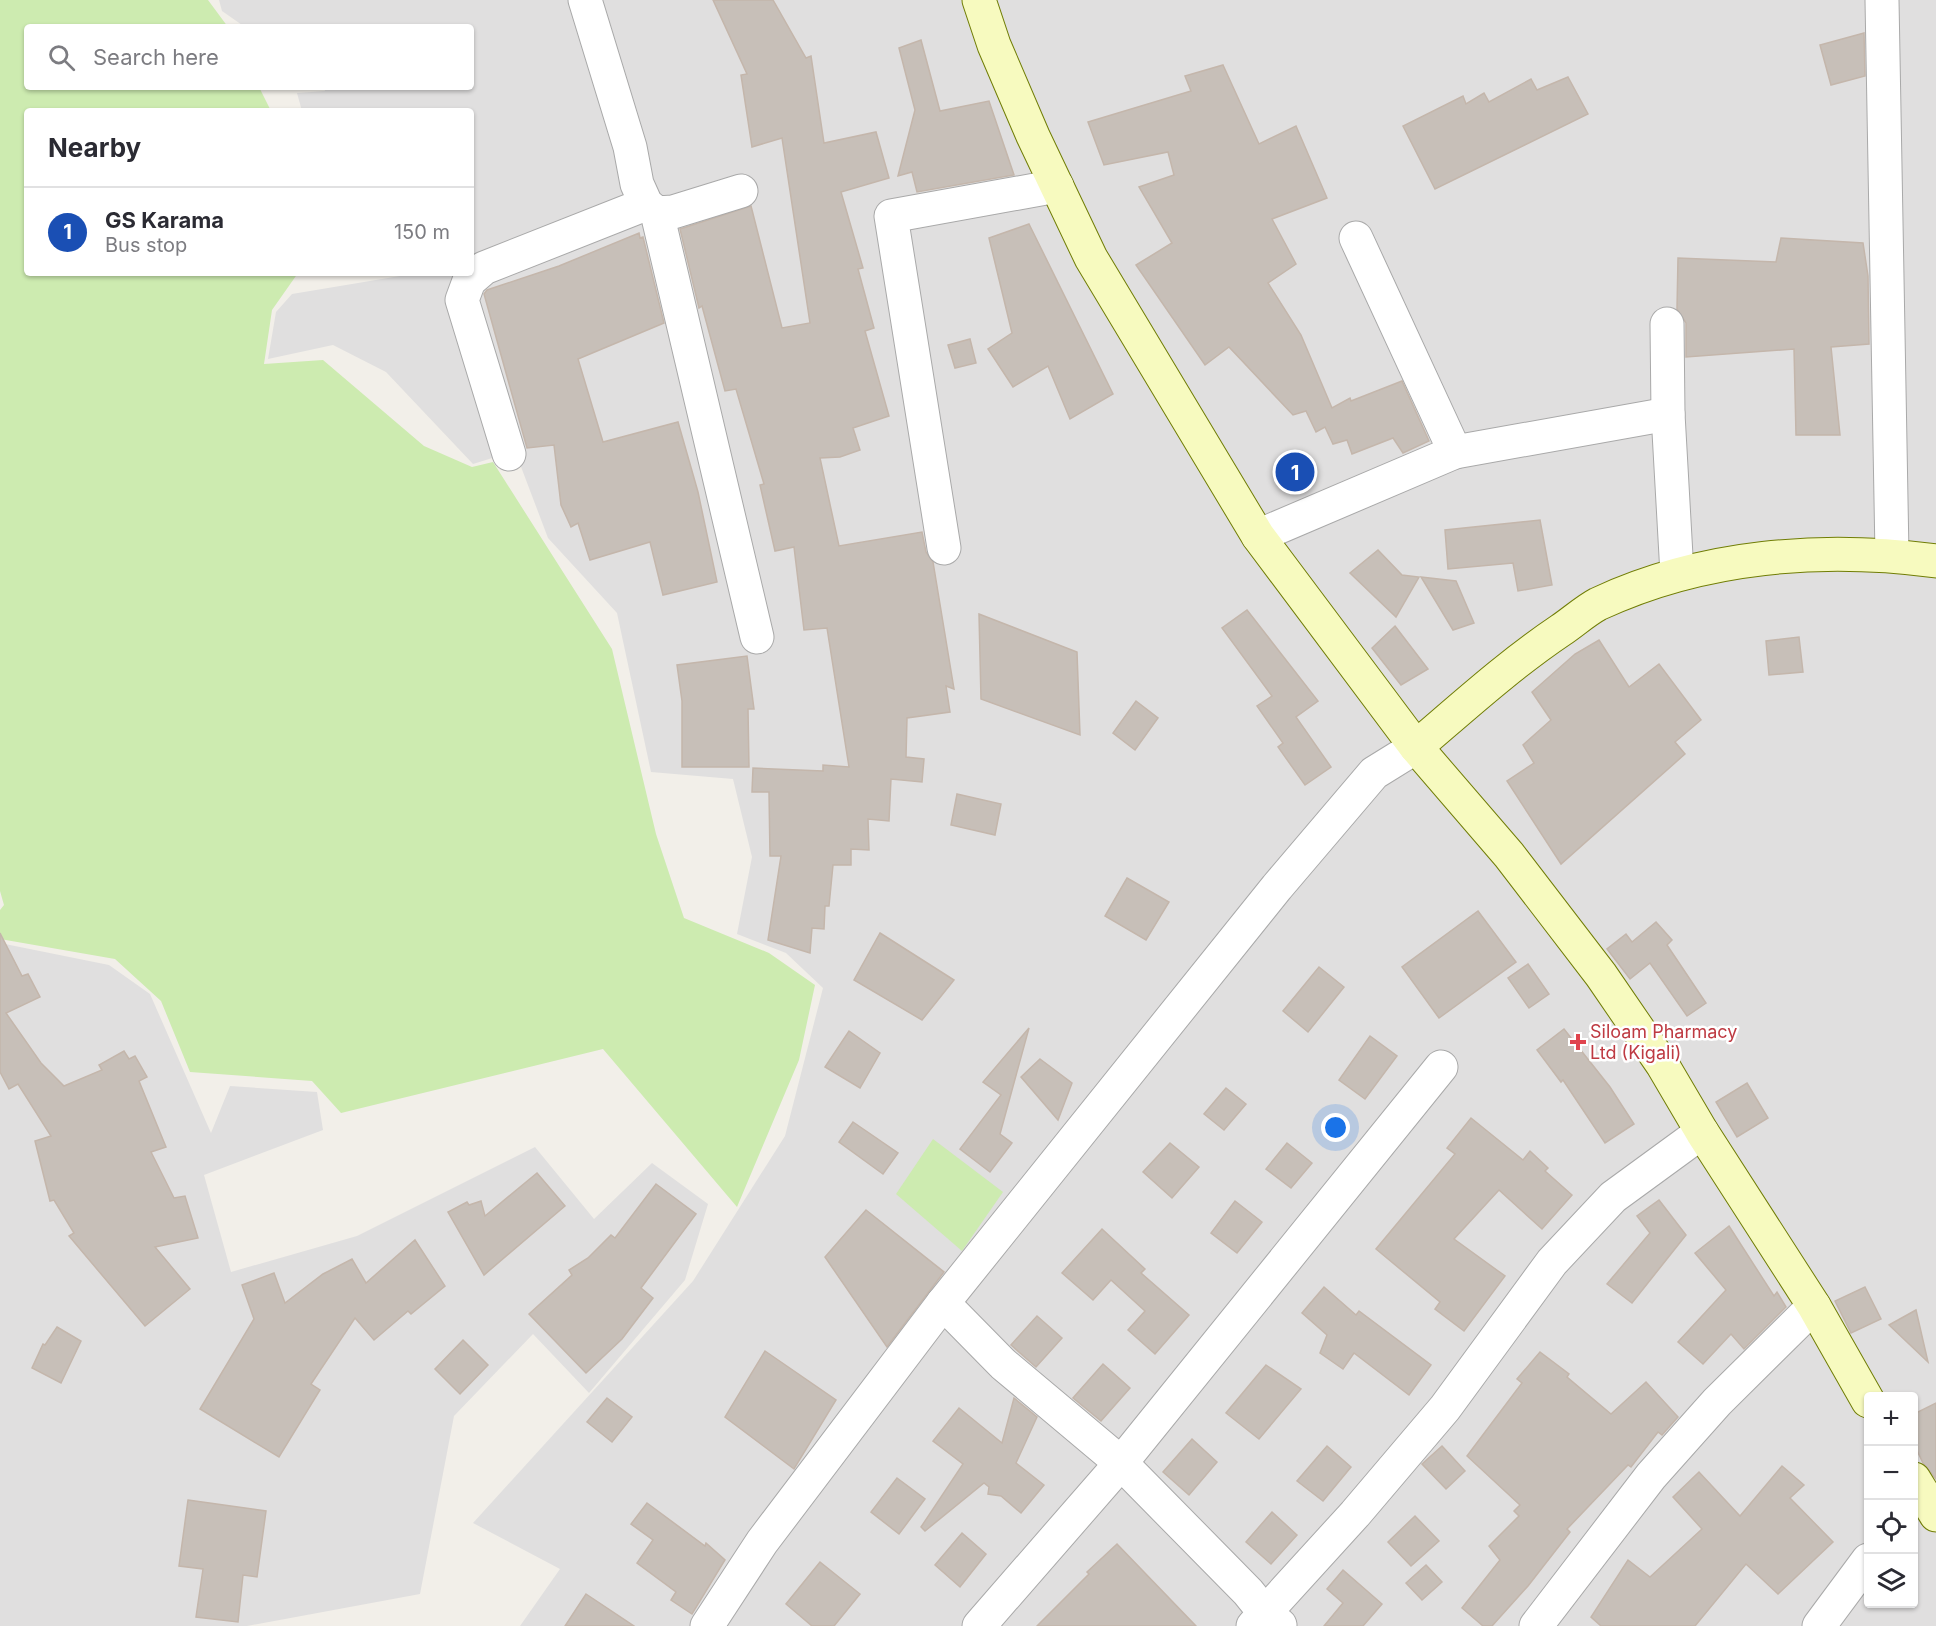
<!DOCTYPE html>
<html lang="en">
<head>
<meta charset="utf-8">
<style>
	:root { --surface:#fff; --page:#f2f2f3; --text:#2b2b33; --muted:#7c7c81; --line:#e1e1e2; --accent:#d40000 }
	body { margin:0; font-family:Inter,sans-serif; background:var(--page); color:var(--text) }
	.controls { position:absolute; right:18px; bottom:18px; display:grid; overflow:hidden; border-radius:6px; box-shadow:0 2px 4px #0004 }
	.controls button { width:54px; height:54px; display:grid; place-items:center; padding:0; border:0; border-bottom:2px solid var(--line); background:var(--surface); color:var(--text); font:30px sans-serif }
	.you { position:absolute; left:1336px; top:1128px; width:21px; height:21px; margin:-15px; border:4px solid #fff; border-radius:50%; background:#1a73e8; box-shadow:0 0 0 9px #1a73e833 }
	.badge { display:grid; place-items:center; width:39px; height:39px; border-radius:50%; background:var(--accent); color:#fff; font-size:20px; font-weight:700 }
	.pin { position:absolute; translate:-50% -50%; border:3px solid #fff; box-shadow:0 2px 6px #0006 }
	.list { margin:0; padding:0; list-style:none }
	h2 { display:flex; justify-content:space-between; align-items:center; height:78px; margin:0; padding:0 24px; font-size:26px }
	h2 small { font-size:20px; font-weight:400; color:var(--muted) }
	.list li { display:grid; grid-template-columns:39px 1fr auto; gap:18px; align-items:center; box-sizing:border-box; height:90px; padding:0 24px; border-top:2px solid var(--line) }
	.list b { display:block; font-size:22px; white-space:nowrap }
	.list p { margin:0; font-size:20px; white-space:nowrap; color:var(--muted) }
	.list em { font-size:20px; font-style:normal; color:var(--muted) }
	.icon { flex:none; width:33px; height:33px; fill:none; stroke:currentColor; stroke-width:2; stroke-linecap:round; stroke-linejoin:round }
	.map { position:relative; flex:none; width:1936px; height:1626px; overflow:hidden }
	.search { position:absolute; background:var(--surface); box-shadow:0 2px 4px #0004; left:24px; top:24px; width:450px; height:66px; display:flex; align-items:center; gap:15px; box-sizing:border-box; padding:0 21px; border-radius:6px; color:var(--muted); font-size:22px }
	.panel { position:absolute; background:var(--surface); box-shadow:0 2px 4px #0004; left:24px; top:108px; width:450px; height:168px; border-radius:6px }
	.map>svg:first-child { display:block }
</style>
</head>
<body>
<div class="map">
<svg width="1936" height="1626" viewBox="0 0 1936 1626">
	<rect width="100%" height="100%" fill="#f2efe9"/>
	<g fill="#e0dfdf" fill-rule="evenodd">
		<path d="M219,0H1936V1626H520L560,1569L473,1523L693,1281L785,1136L823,988L786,953L737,934L752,857L733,779L651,772L617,613L548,538L515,451L473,464L386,372L333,345L268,359L276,312L292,294L418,273H471V111H302L297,93L325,91L324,87H471V27H245L222,11ZM1868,1396H1914V1604H1868Z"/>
		<polygon points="0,943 109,965 150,994 211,1133 230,1086 317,1092 323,1130 204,1175 231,1272 357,1236 535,1147 594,1219 652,1163 708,1204 685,1280 589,1393 533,1334 454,1416 420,1594 247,1626 0,1626"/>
	</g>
	<g fill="#cdebb0">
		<polygon points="0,0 208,0 228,27 27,27 27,87 259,87 271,111 27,111 27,273 298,273 272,310 264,364 323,360 424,446 472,467 493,462 612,649 656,834 684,918 769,953 815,985 799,1060 737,1207 603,1049 341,1113 312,1081 190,1072 161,1001 115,959 0,939 0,910 4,905 0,891"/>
		<polygon points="933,1139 1003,1192 962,1251 896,1194"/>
	</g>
	<g fill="#c7bfb8" stroke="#c4b6ab" stroke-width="1.5">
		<polygon points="713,0 773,0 806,58 811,56 824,143 876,132 889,178 841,192 863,268 858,269 874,328 865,331 889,416 853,428 860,450 840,457 820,458 839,546 922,532 926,552 933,562 954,689 946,686 950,712 907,718 906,757 924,759 922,782 891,779 889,821 868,819 869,850 851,849 851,865 833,865 829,906 825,906 824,929 812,928 810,953 768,940 781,856 770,856 769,792 752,792 753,768 823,771 823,765 849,767 827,628 804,630 794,547 775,551 760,485 764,484 736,389 725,391 702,306 699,308 680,229 751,206 782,328 810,323 782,138 752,147 741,75 747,74"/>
		<polygon points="1864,33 1865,76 1831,85 1820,45"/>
		<polygon points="921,40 940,111 989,101 1014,175 917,192 912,172 898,176 915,110 899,48"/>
		<polygon points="1223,65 1259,144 1296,126 1327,198 1272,219 1296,264 1268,283 1301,335 1332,408 1350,398 1351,401 1402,381 1429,441 1403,453 1393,438 1352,454 1347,440 1333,444 1325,427 1316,432 1306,411 1293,415 1229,347 1205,365 1136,265 1172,243 1139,187 1174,175 1168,152 1104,165 1088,122 1191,91 1185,76"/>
		<polygon points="1568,77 1588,114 1435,189 1403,126 1463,96 1466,104 1484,93 1489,102 1531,79 1537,90"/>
		<polygon points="1029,224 1113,394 1070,419 1048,366 1013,387 988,349 1012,333 989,238"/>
		<polygon points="639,233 640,238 643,237 664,323 578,359 603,442 678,422 698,492 717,582 663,595 650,542 590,560 578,523 571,527 561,505 554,445 527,448 484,294 487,290 559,266"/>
		<polygon points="1781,238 1863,243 1868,276 1869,344 1831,347 1840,435 1796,435 1794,349 1686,357 1686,323 1677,309 1678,258 1776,262"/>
		<polygon points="970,339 976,363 955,368 948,345"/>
		<polygon points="1540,520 1552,585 1518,591 1513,563 1448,569 1445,530"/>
		<polygon points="1378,550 1402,575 1419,577 1396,617 1350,573"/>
		<polygon points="1421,577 1456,581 1474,623 1453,630"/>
		<polygon points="1247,610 1318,701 1296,717 1331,767 1305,785 1278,747 1283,743 1257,706 1272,696 1222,628"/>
		<polygon points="979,614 1077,652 1080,735 981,699"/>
		<polygon points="1395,626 1428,669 1401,685 1372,648"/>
		<polygon points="1799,637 1803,672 1769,675 1766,641"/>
		<polygon points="1599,640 1629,687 1659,664 1701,720 1675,742 1685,754 1561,864 1507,781 1534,763 1523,745 1551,720 1532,692 1575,654"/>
		<polygon points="747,656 754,709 748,709 749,767 682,767 682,701 677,665"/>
		<polygon points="1136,701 1158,718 1135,750 1113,733"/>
		<polygon points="957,794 1001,804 995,835 951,825"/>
		<polygon points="1127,878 1169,902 1146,940 1105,916"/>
		<polygon points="1478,911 1516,962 1439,1018 1402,967"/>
		<polygon points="1656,922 1672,940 1667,945 1706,1003 1687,1016 1650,963 1630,979 1607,949 1626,934 1632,942"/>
		<polygon points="0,933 22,976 28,974 40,997 6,1013 41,1063 64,1086 102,1070 99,1065 124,1051 129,1059 135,1056 147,1077 139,1081 166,1147 151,1152 174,1198 185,1196 198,1238 155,1247 190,1289 145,1326 69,1236 74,1233 54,1200 50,1201 35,1141 51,1136 18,1084 9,1089 0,1072"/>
		<polygon points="880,933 954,980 922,1020 854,980"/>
		<polygon points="1528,964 1549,994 1529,1008 1508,978"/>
		<polygon points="1319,967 1344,987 1308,1032 1283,1011"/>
		<polygon points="1029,1028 1000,1134 1012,1143 990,1172 960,1149 1001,1095 983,1082"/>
		<polygon points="1564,1029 1610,1087 1634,1124 1605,1143 1563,1080 1561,1082 1537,1050"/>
		<polygon points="849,1031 880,1053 860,1088 825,1067"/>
		<polygon points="1370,1036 1397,1056 1365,1099 1339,1080"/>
		<polygon points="1040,1059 1072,1083 1058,1120 1021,1077"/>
		<polygon points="1747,1083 1768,1118 1737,1137 1716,1102"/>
		<polygon points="1226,1088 1246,1104 1224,1130 1204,1114"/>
		<polygon points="1471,1118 1523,1160 1530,1151 1548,1168 1545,1171 1572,1195 1542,1229 1499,1190 1454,1239 1505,1276 1464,1331 1435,1309 1440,1302 1376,1249 1455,1154 1447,1148"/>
		<polygon points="853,1122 898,1153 883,1174 839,1142"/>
		<polygon points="1170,1143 1199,1167 1172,1198 1143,1172"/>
		<polygon points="1287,1143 1312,1163 1291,1188 1266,1169"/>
		<polygon points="537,1173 565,1206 484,1275 448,1212 467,1202 469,1205 481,1201 485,1216"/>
		<polygon points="656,1184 696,1214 641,1288 653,1298 622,1339 586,1373 529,1314 572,1275 569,1270 588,1258 611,1235 615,1238"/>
		<polygon points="1659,1200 1686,1235 1632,1303 1607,1284 1650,1233 1637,1216"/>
		<polygon points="1235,1201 1262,1222 1237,1253 1211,1233"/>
		<polygon points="866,1210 944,1272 887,1347 825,1257"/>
		<polygon points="1729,1226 1774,1296 1777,1292 1786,1307 1744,1349 1731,1334 1703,1364 1678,1342 1726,1290 1695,1253"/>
		<polygon points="1102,1229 1145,1269 1141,1273 1189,1315 1155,1354 1128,1330 1145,1311 1111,1280 1093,1300 1062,1273"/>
		<polygon points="415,1240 445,1286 411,1314 408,1311 374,1340 355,1318 311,1384 320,1390 279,1457 200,1409 254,1319 242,1285 274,1273 285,1303 323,1274 352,1259 366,1283"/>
		<polygon points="1324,1287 1356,1315 1359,1311 1431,1365 1409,1395 1354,1353 1343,1369 1320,1353 1327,1335 1302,1313"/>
		<polygon points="1865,1287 1881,1319 1851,1333 1835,1301"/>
		<polygon points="1916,1310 1928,1362 1889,1325"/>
		<polygon points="1037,1316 1062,1338 1036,1367 1011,1345"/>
		<polygon points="57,1327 81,1341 61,1383 32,1368 43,1344 45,1345"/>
		<polygon points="463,1340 488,1365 460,1394 435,1369"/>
		<polygon points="765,1351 836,1400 794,1469 725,1417"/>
		<polygon points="1540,1352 1569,1374 1567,1377 1611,1414 1646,1382 1678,1417 1662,1435 1658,1432 1631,1467 1628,1465 1567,1529 1570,1532 1528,1586 1492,1626 1483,1626 1462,1608 1500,1560 1489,1546 1519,1516 1514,1511 1520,1505 1467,1456 1522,1383 1517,1379"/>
		<polygon points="1103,1364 1130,1388 1101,1421 1073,1398"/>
		<polygon points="1266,1365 1301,1389 1259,1439 1226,1413"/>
		<polygon points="607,1398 632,1417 612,1442 587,1422"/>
		<polygon points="1014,1398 1037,1417 1016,1463 1044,1485 1021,1513 1001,1496 988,1494 989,1487 984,1483 925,1531 921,1527 963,1464 933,1441 959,1408 1002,1443"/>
		<polygon points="1936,1403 1936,1479 1923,1463 1914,1444 1914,1414"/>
		<polygon points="1192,1439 1217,1462 1189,1495 1163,1472"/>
		<polygon points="1327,1446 1351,1467 1323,1501 1297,1481"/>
		<polygon points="1442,1446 1465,1471 1446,1489 1422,1464"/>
		<polygon points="1782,1466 1804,1485 1790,1498 1833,1542 1778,1594 1746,1564 1695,1626 1601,1626 1591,1617 1628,1560 1650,1577 1702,1529 1673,1497 1699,1472 1740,1516"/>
		<polygon points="897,1478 925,1499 899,1534 871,1512"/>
		<polygon points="188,1500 266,1511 257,1577 243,1575 238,1622 196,1617 203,1569 179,1566"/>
		<polygon points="647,1503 705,1546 706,1543 725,1560 692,1614 671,1600 676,1592 637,1563 653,1540 631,1524"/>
		<polygon points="1272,1512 1297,1535 1271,1564 1246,1542"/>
		<polygon points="1415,1516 1439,1541 1411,1566 1388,1542"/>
		<polygon points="962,1533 986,1554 960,1587 935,1565"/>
		<polygon points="1117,1544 1196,1626 1037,1626 1089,1574 1087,1572"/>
		<polygon points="820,1562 860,1594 834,1626 812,1626 786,1604"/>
		<polygon points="1426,1565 1442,1582 1422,1600 1406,1583"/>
		<polygon points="1343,1570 1382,1604 1363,1626 1324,1626 1343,1603 1327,1589"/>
		<polygon points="586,1594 634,1626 565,1626"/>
	</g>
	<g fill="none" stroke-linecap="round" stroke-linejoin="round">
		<defs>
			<g id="street">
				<polyline points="585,0 630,147 637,184 646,204 657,213 673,212 741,191"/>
				<polyline points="1882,0 1892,555"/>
				<polyline points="657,213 757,637"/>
				<polyline points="1356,238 1455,452"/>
				<polyline points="1667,324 1668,414 1677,574"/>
				<polyline points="509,454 462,300 469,281 484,268 646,204"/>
				<polyline points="1258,536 1455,452 1668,414"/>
				<polyline points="944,548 891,216 1057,186"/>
				<polyline points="943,1303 1003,1364 1121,1463 1248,1592 1264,1612 1280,1625"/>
				<polyline points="707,1626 762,1542 943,1303 1277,887 1374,773 1416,747"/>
				<polyline points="979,1626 1121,1463 1441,1067"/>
				<polyline points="1253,1626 1355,1514 1445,1408 1552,1262 1613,1197 1702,1132"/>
				<polyline points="1536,1626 1651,1476 1717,1402 1814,1306"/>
				<polyline points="1819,1626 1868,1560"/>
			</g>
			<g id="secondary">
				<polyline points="979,0 994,45 1033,136 1091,258 1258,536 1416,747 1509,855 1601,975 1662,1064 1702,1132 1814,1306 1868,1401"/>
				<path d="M1416,747C1463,707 1509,665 1561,630C1573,622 1585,611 1598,604C1703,555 1822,546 1936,561"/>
				<polyline points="1914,1479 1936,1515"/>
			</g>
		</defs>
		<use href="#street" stroke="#a9a9a9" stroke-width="35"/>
		<use href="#secondary" stroke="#707d05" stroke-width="35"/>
		<use href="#street" stroke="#fff" stroke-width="33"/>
		<use href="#secondary" stroke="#f7fabf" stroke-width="33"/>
	</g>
	<path fill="#e0444e" stroke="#fff" stroke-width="2" d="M1575 1033h6v6h6v6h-6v6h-6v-6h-6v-6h6z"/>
	<g text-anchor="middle" stroke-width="5" stroke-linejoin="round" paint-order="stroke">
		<g font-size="18" fill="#be3a42" stroke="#fff" text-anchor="start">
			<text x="1590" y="1038">Siloam Pharmacy<tspan x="1590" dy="21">Ltd (Kigali)</tspan></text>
		</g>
	</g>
</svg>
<div class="controls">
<button>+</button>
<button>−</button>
<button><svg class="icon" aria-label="locate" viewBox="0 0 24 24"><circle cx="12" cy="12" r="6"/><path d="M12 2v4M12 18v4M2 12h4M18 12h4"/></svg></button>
<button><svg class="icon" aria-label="layers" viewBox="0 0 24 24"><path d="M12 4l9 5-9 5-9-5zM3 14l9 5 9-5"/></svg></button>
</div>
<div class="you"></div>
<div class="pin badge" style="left:1295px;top:472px;background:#1a4fb4">1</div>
<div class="search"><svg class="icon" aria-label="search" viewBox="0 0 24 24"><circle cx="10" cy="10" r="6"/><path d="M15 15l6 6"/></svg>Search here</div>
<section class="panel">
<h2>Nearby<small></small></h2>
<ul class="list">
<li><span class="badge" style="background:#1a4fb4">1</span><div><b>GS Karama</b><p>Bus stop</p></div><em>150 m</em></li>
</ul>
</section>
</div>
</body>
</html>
